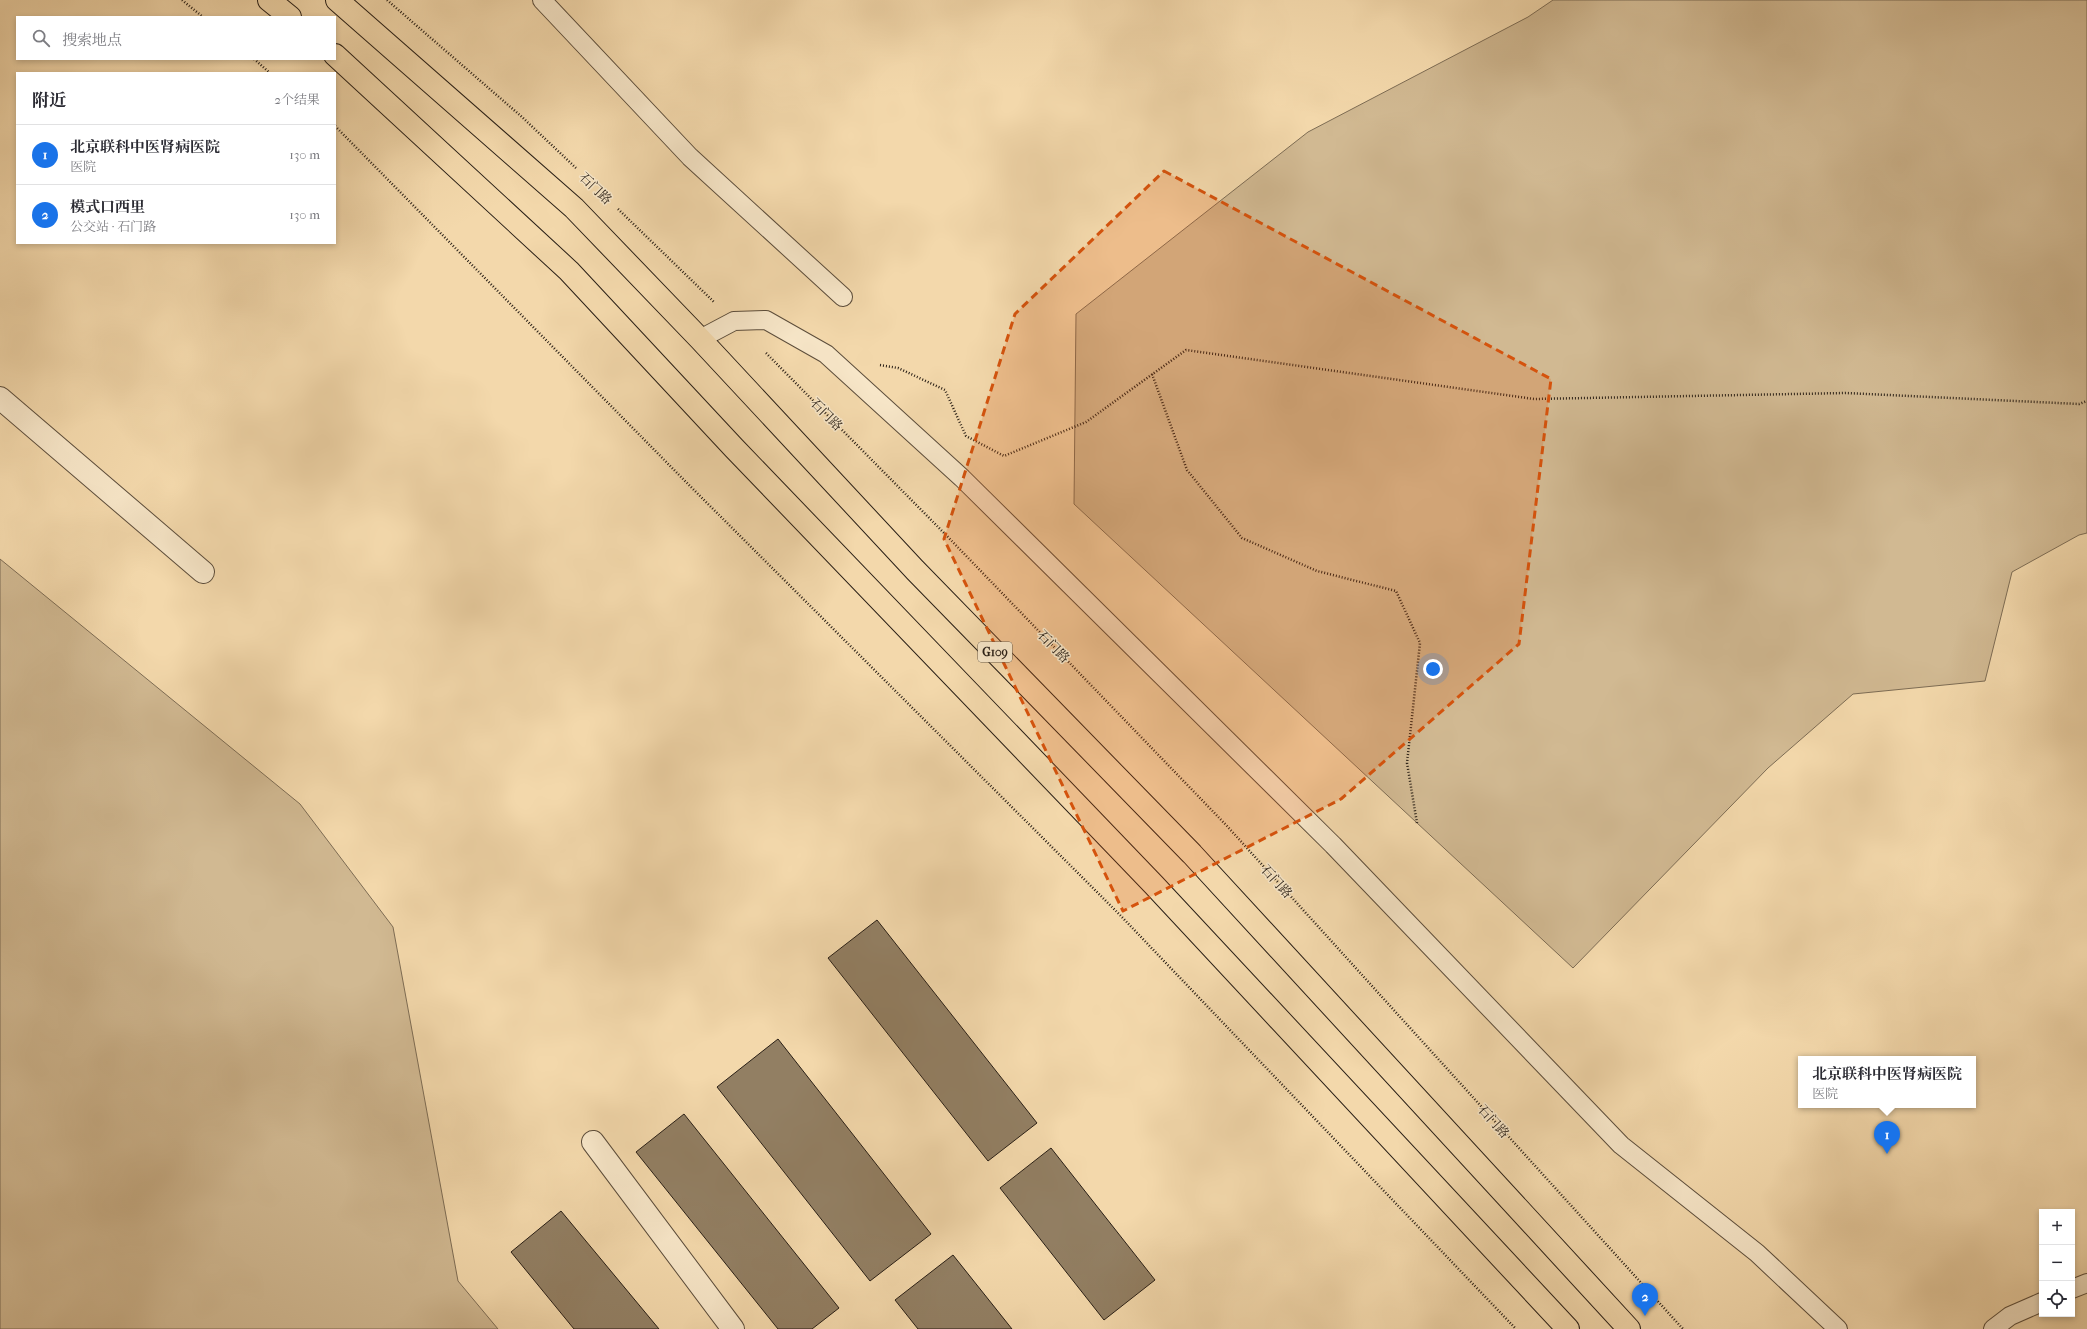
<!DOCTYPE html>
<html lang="zh">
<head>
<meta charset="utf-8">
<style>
	:root { --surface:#fff; --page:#f7f7f7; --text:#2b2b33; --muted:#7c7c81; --line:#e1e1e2; --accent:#1a73e8 }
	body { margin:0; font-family:"IM FELL French Canon","Noto Serif SC",serif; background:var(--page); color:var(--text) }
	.controls { position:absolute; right:12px; bottom:12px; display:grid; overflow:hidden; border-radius:0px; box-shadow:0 2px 6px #0003 }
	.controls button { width:36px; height:36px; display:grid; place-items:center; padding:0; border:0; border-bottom:1px solid var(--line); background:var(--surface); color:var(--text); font:20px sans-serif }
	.you { position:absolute; left:1433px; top:669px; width:14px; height:14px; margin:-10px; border:3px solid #fff; border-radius:50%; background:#1a73e8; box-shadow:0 0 0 6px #1a73e833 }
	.badge { display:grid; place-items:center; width:26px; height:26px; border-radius:50%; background:var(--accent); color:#fff; font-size:13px; font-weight:700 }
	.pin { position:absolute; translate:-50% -33px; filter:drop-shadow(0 1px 2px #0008) }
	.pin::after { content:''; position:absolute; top:21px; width:14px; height:12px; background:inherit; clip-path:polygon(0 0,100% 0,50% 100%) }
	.popup { position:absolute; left:1798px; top:1056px; width:178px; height:52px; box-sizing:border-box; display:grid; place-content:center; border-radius:0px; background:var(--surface); filter:drop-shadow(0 1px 3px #0005); font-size:13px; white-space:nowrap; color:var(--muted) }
	.popup b { font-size:15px; color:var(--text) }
	.popup::after { content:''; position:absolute; left:50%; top:100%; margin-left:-8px; border:8px solid transparent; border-top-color:var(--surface) }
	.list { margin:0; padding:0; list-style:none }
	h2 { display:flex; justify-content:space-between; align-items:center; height:52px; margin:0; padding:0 16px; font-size:17px }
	h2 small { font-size:13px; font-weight:400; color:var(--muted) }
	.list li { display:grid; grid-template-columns:26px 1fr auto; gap:12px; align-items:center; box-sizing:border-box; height:60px; padding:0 16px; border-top:1px solid var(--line) }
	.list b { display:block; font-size:15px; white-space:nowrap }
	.list p { margin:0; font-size:13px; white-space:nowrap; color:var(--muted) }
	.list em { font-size:13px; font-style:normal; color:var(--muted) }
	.icon { flex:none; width:22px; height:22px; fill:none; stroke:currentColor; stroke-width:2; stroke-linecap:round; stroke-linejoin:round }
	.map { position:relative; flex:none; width:2087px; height:1329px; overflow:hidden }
	.search { position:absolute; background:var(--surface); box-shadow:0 2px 6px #0003; left:16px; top:16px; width:320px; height:44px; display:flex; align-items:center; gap:10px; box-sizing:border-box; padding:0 14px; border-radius:0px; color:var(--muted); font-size:15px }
	.panel { position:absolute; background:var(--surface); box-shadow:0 2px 6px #0003; left:16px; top:72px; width:320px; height:172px; border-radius:0px }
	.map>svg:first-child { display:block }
</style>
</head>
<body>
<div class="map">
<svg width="2087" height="1329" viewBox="0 0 2087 1329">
	<rect width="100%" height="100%" fill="#f3d8ab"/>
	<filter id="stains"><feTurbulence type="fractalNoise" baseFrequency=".005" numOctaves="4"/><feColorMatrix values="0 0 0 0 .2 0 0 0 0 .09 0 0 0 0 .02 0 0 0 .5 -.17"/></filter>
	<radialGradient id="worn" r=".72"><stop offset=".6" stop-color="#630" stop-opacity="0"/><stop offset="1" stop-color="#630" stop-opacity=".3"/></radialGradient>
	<g fill="#d1b992" stroke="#7d6c54">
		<polygon points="1553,0 2087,0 2087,533 2079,535 2012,572 1985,681 1853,694 1768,768 1573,968 1074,504 1076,314 1308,132 1528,17"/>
		<polygon points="0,559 300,804 393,927 458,1281 498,1329 0,1329"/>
	</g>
	<g fill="#927f63" stroke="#291f16">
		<polygon points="877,920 1037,1123 988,1161 828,958"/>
		<polygon points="778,1039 931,1234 870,1281 717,1087"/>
		<polygon points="684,1114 839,1308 812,1329 778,1329 636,1152"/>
		<polygon points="1051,1148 1155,1280 1104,1320 1000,1188"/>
		<polygon points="561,1211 659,1329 574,1329 511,1252"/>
		<polygon points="953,1255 1012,1329 918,1329 895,1300"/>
	</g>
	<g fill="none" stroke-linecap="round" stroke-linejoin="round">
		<defs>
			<g id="service">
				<polyline points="542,0 690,157 843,297"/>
				<polyline points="700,339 734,321 766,320 826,354 962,478 1333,845 1621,1145 1757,1253 1838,1329"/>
				<polyline points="2072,1289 2087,1283"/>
				<polyline points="1993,1329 2010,1316 2042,1302"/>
			</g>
			<g id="minor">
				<polyline points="0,398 203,572"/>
				<polyline points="593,1142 733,1329"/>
			</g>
			<g id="trunk">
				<polyline points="269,0 290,17"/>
				<polyline points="337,0 574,208 700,339 915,570 1192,854 1629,1329"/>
				<polyline points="335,55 569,271 734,448 1154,885 1568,1329"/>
			</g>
		</defs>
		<use href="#service" stroke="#5c4d3b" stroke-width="20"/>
		<use href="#minor" stroke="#5c4d3b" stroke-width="24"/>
		<use href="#trunk" stroke="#291f16" stroke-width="24"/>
		<g stroke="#291f16" stroke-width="2.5" stroke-dasharray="1 2" stroke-linecap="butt">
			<polyline points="182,0 203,17"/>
			<polyline points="387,0 522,117 576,168"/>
			<polyline points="254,59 270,73"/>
			<polyline points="335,126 684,480 1119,914 1516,1329"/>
			<polyline points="618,209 714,302"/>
			<polyline points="766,353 946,535 1227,826 1683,1329"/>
			<polyline points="880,365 898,368 945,390 966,436 1004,456 1086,422 1186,350 1534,399 1846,393 2079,404 2087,401"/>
			<polyline points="1152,374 1187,470 1242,538 1317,571 1396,591 1420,643 1407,763 1417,823"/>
		</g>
		<use href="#service" stroke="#f7e6c8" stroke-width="18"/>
		<use href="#minor" stroke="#f7e6c8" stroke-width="22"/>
		<use href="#trunk" stroke="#f3d8ab" stroke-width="22"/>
	</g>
	<path fill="#d5530d" fill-opacity="0.2" stroke="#d5530d" stroke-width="3" stroke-dasharray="8 5" stroke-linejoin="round" d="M1164,171L1551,379L1519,644L1341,799L1123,911L944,539L1015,314Z"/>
	<g text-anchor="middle" stroke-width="3" stroke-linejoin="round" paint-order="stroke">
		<rect fill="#f7e6c8" stroke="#675b4b" stroke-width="1" x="978" y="642" width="34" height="20" rx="3"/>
		<g font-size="12" font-weight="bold" fill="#291f16">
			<text x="995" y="656">G109</text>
		</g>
		<g font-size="13" fill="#291f16" stroke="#f7e6c8">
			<text transform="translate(596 188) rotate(44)" y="5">石门路</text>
			<text transform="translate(827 414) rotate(45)" y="5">石门路</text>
			<text transform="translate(1054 646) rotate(46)" y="5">石门路</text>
			<text transform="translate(1277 881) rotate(48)" y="5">石门路</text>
			<text transform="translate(1494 1121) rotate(48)" y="5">石门路</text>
		</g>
	</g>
	<rect width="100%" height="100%" filter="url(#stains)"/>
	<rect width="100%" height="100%" fill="url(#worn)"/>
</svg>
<div class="controls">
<button>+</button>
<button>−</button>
<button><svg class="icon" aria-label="locate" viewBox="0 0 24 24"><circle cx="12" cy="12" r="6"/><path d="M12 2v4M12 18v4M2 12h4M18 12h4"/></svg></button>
</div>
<div class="you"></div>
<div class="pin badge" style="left:1887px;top:1154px">1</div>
<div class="popup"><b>北京联科中医肾病医院</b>医院</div>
<div class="pin badge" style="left:1645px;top:1316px">2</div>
<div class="search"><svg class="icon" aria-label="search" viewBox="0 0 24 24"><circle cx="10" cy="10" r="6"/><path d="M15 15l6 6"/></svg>搜索地点</div>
<section class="panel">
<h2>附近<small>2个结果</small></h2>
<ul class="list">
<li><span class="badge">1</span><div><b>北京联科中医肾病医院</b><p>医院</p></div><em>130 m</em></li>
<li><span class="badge">2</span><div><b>模式口西里</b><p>公交站 · 石门路</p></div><em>130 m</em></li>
</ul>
</section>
</div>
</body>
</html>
